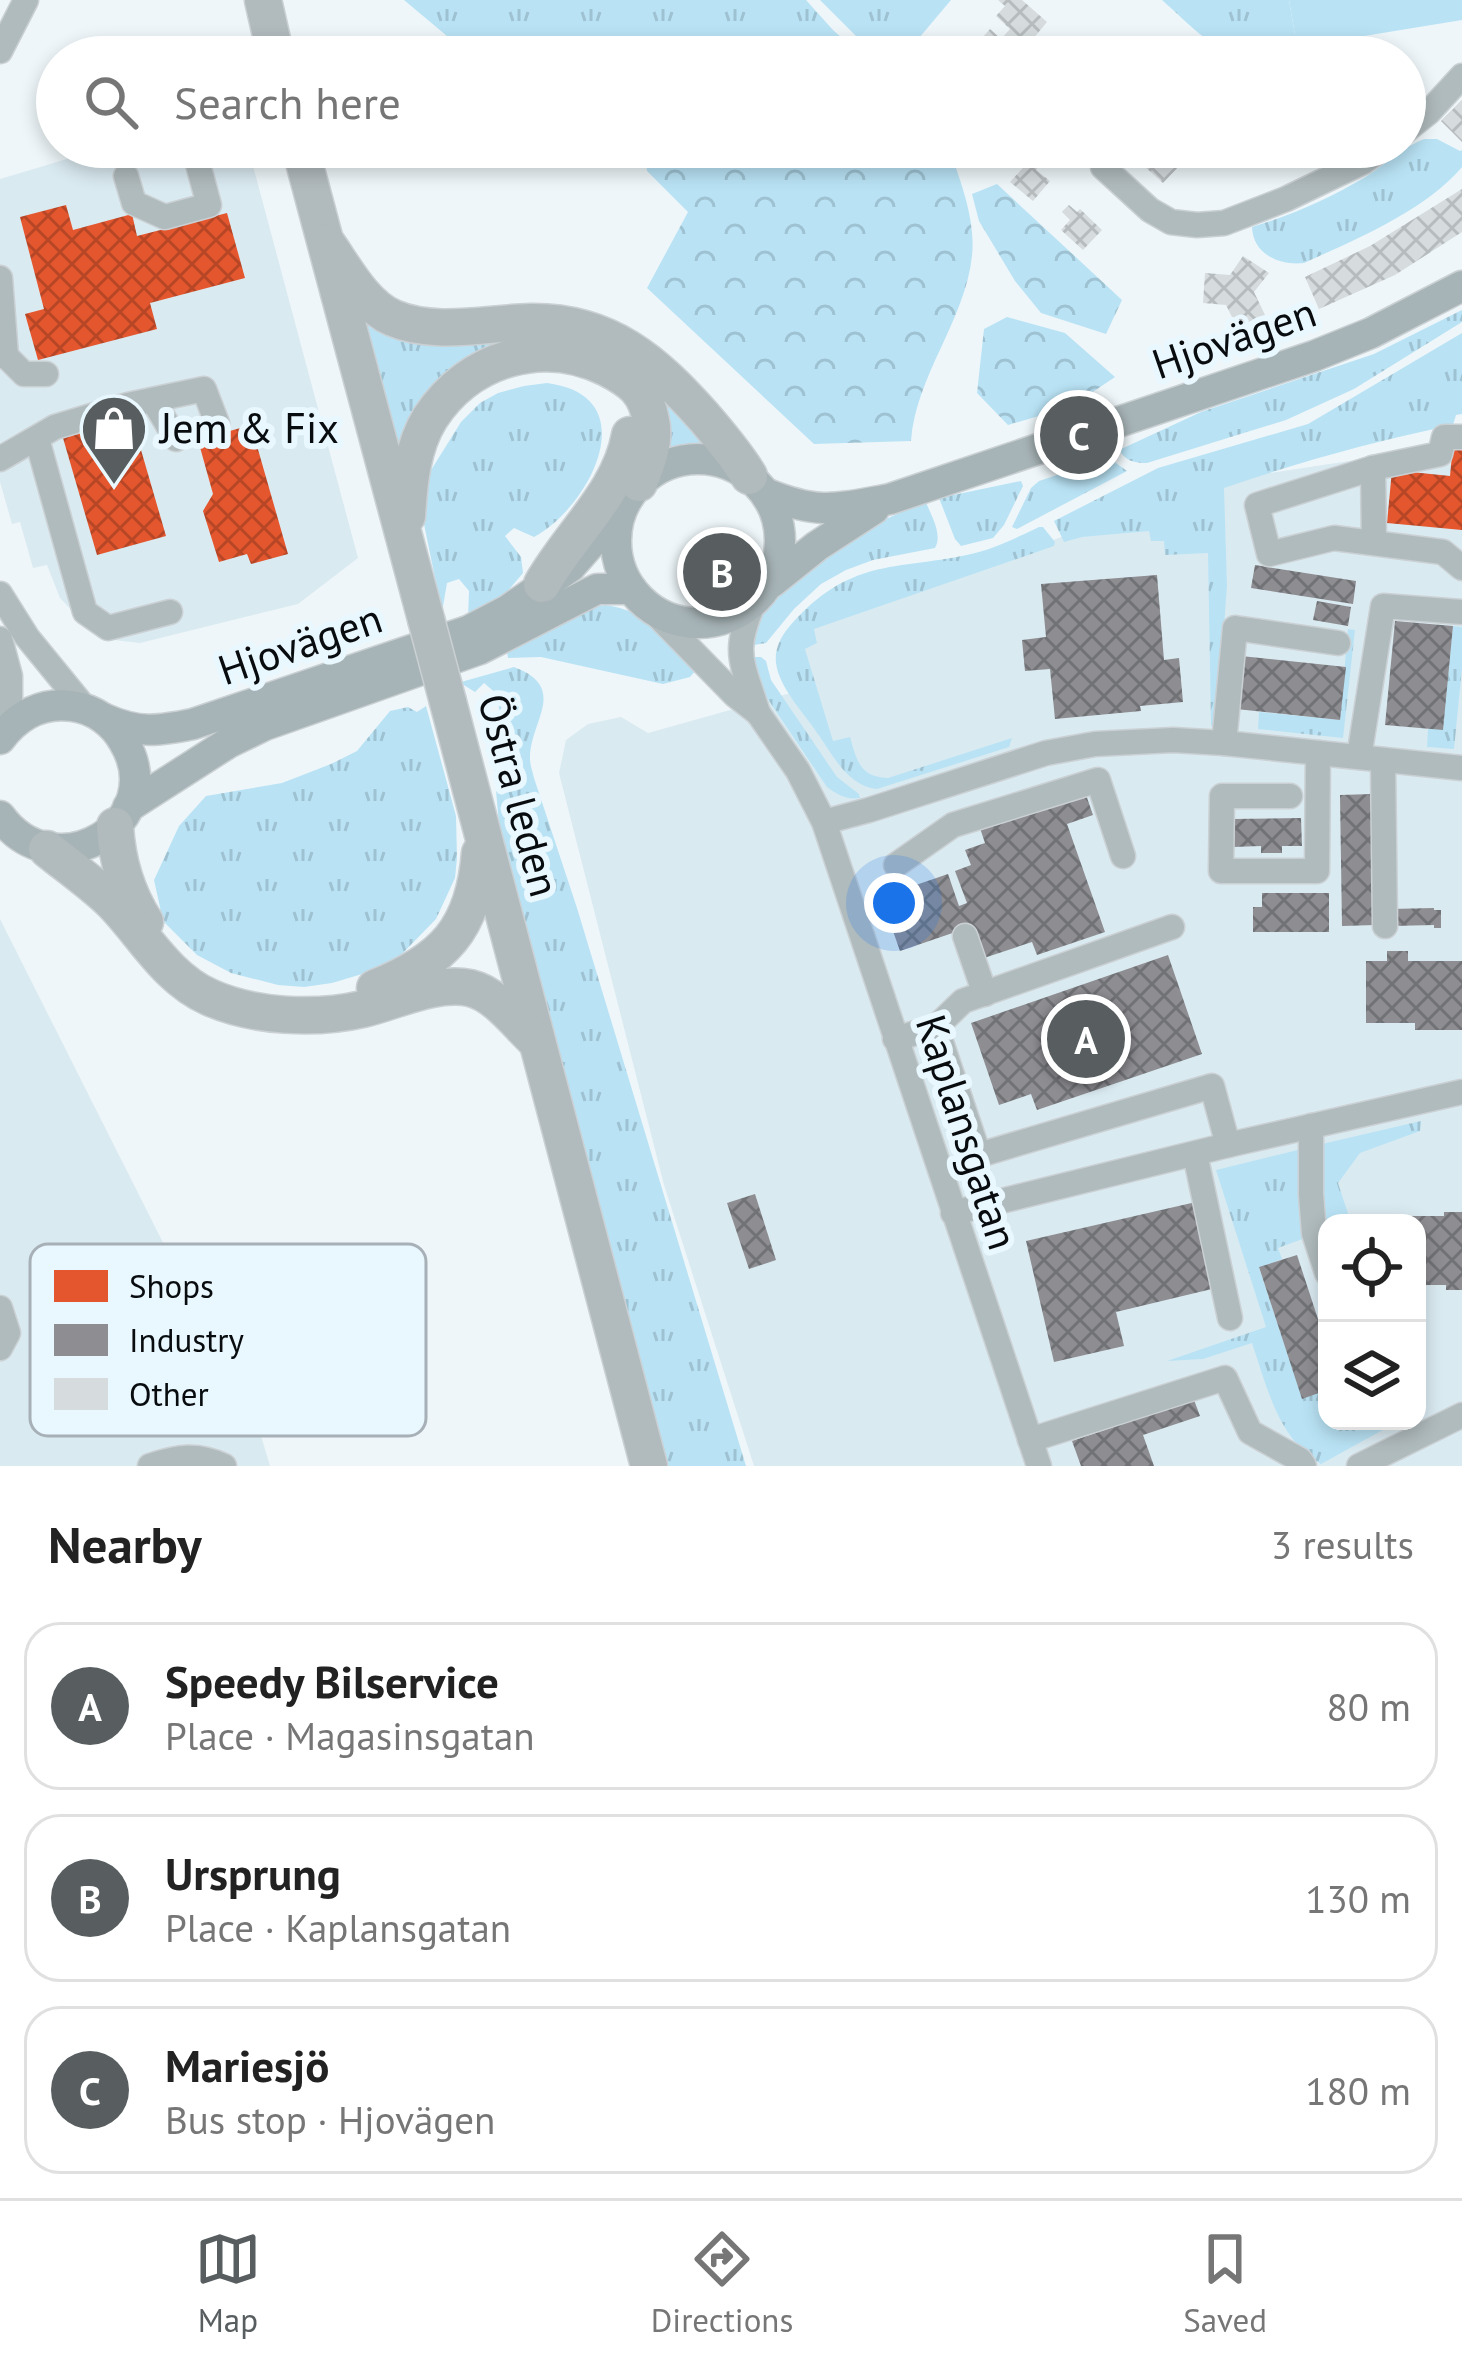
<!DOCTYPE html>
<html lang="en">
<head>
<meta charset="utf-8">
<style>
	:root { --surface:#fff; --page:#f2f2f2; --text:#222; --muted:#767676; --line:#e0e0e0; --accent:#585e60 }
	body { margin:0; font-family:"PT Sans",sans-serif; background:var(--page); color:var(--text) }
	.controls { position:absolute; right:36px; bottom:36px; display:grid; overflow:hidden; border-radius:24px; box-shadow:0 6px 18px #0003 }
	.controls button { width:108px; height:108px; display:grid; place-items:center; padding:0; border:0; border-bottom:3px solid var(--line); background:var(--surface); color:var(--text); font:60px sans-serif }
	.you { position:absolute; left:894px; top:903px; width:42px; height:42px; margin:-30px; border:9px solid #fff; border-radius:50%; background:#1a73e8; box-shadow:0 0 0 18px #1a73e833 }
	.badge { display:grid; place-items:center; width:78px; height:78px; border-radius:50%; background:var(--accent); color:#fff; font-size:39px; font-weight:700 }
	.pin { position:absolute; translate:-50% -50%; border:6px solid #fff; box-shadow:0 3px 12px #0006 }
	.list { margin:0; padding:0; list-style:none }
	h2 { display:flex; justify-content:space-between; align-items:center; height:156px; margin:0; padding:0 48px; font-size:51px }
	h2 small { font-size:39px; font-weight:400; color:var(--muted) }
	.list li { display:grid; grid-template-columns:78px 1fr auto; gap:36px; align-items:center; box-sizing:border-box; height:168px; margin:0 24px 24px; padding:0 24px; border:3px solid var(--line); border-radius:36px }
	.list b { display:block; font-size:45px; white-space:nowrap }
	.list p { margin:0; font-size:39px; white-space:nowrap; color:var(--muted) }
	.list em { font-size:39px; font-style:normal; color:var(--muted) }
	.icon { flex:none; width:66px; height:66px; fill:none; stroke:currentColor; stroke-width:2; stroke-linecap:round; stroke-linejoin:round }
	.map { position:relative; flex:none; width:1462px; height:1466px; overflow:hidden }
	.search { position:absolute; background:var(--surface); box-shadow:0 6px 18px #0003; left:36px; right:36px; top:36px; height:132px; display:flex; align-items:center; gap:30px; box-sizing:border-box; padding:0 42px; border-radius:66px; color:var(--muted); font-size:45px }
	.sheet { height:732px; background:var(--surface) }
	nav { display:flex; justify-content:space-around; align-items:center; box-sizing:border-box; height:168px; border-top:3px solid var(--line); background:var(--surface); font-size:33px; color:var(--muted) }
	nav a { display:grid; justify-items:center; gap:6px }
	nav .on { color:var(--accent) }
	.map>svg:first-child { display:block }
</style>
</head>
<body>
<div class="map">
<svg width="1462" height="1466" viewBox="0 0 1462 1466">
	<defs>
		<pattern id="grass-tufts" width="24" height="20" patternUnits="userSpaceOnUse" patternTransform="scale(3)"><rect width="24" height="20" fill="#b9e3f5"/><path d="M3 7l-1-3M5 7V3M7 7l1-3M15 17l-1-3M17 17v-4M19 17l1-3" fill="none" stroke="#9ec2d1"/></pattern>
		<pattern id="forest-crowns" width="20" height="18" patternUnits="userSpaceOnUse" patternTransform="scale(3)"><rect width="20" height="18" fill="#b9e3f5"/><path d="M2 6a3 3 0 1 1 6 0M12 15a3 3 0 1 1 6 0" fill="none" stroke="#9ec2d1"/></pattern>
		<pattern id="shops-cross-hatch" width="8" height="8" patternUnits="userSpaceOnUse" patternTransform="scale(3)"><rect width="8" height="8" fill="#e4572e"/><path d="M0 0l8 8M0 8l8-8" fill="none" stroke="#b74626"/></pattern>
		<pattern id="industry-cross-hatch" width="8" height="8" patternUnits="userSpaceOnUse" patternTransform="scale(3)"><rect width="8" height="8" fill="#8d8d92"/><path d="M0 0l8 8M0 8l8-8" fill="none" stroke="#717276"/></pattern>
		<pattern id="building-cross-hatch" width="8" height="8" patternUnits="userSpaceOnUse" patternTransform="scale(3)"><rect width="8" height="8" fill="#d6dbde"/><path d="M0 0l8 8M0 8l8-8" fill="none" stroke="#b6bbbd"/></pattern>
	</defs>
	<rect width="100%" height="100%" fill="#eef6f9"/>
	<g fill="#daeaf1" fill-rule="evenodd">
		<polygon points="107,147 248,147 358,558 298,604 140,643 114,640 74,613 60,598 47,565 33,568 20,522 12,524 0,482 0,179"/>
		<path d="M1462,444V1466H754L664,1185L559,773L566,740L588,724L621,717L648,733L812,687L796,633L1216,481ZM1327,1223H1417V1421H1327Z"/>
		<polygon points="0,919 262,1439 270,1466 0,1466"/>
	</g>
	<g fill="url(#grass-tufts)">
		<polygon points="404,0 806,0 833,30 863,57 491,57 466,52"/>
		<polygon points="820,0 951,0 903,57 877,57"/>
		<path d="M1162,0H1289L1297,47L1296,57C1279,57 1261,59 1245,57C1214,53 1185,20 1162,0Z"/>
		<path d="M1424,139H1437L1460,151L1462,150V167C1426,210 1355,240 1304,263C1279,266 1253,254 1252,227C1292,215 1331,198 1367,176C1386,164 1403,147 1424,139Z"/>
		<polygon points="361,308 602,344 720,451 680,451 662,457 664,425 537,335 402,463"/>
		<path d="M1462,310V322L1354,389L1286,420L1147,463C1134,463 1126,461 1119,450L1201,412L1374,354Z"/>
		<path d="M1462,333V414L1456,415L1453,425C1374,441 1300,462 1224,488L1227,585L1217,726H1211L1208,553L1165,555L1164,541H1151L1149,531L1082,537L1064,542L1054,521L1158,468L1308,424Z"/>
		<path d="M547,383C648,396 589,508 534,537L514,528L505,536L521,557L523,573L502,598L468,618L469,591L459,579L447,583L442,612L424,524L423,483L461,422L480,403L498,393L524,386Z"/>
		<polygon points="1109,458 1127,471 1017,529 1012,527 1031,488 1039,481"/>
		<polygon points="1021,481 1023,486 1004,525 993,538 961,546 955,539 939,498"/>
		<path d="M926,502C931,516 943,534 935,548L873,560L846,570L821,584L794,609L766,643L749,646C751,637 753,627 757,619C786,568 872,522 926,502Z"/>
		<path d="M1039,527H1043L1055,542L1054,546L814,629L817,643L805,649L833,741L850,737C857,761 860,777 888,778L1012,738L1009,747L877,789C849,787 833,756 818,734C805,714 779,688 776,663C774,643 787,628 800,615C859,555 906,571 979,552C1000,546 1020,536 1039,527Z"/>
		<path d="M605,605C647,610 670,639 698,668L690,677L663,684L541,657L508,658L507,651L588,608Z"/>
		<polygon points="1453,626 1462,627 1462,668 1454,749 1427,747 1428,729 1443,729"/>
		<polygon points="1348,629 1355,630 1343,738 1258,729 1259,712 1340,720"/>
		<path d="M749,657H761L766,661L771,680L837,777L859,794L860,798C846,800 838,795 827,787L761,689Z"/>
		<path d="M514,667C570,688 529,722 530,759C530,766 533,772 534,778L577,908L746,1466H668L499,824L490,724L499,710L498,695L484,683L475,692L462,684L461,682Z"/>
		<polygon points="426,706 456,816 457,858 455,878 436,919 401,955 379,969 332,983 304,987 278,985 231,973 197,955 163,921 154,880 179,826 206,796 282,783 331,764 357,751 390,711 408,707 417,712"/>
		<polygon points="1421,1121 1420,1131 1360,1153 1338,1183 1351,1223 1327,1223 1327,1243 1320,1209 1322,1144"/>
		<path d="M1302,1149L1308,1237L1278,1248L1282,1259L1259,1268L1302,1398L1327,1390V1402L1319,1406L1327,1421H1391L1390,1426L1321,1464C1278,1439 1267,1387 1252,1343L1203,1359L1167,1361L1266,1327L1216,1170Z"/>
	</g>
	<g fill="url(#forest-crowns)">
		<path d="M644,147H949C960,181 976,219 972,256C965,321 916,375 911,441L814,444L647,288L688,212L647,171Z"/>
		<polygon points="997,184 1122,300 1106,334 1041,313 1015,281 979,221 972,194"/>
		<polygon points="1007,317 1065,333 1115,377 1072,406 1008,425 977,393 984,329"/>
	</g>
	<polygon fill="#b9e3f5" points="1289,0 1462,0 1462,20 1297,47"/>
	<g fill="url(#shops-cross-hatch)">
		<polygon points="66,205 73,230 132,214 137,236 227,213 245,278 150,303 157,329 38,360 25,314 44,309 20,217"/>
		<polygon points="132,419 166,536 97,555 63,438"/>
		<polygon points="251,425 288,554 251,564 247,554 219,562 203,511 213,494 198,440"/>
		<polygon points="1453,445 1462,446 1462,530 1387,523 1392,470 1450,476"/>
	</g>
	<g fill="url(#industry-cross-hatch)">
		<polygon points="1255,565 1356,581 1353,604 1251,588"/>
		<polygon points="1157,575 1164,660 1179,658 1183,702 1140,706 1141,711 1055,719 1050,669 1025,671 1022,640 1046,637 1041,584"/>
		<polygon points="1317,601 1351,607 1348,626 1313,620"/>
		<polygon points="1395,621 1453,626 1443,730 1385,725"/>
		<polygon points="1241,656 1346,667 1340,720 1236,709"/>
		<polygon points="1085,792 1093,815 1067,824 1105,932 1037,955 1032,942 984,958 973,926 900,951 881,897 948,874 959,906 967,903 955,871 971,865 965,850 985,843 980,828"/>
		<polygon points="1372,794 1375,925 1342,926 1340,795"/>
		<polygon points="1301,818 1302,846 1282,846 1282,853 1261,853 1261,846 1233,847 1232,819"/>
		<polygon points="1262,893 1329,893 1329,932 1253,932 1253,907 1262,907"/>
		<polygon points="1434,908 1434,910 1441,910 1441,928 1434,928 1434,925 1391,926 1390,909"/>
		<polygon points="1387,951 1408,951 1408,961 1462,961 1462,1030 1415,1030 1415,1023 1366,1023 1366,961 1387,961"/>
		<polygon points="1168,955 1202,1054 1037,1110 1031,1094 999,1105 971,1023"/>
		<polygon points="755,1194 776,1260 749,1269 727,1203"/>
		<polygon points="1196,1202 1216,1288 1116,1312 1124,1346 1054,1362 1026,1241"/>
		<polygon points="1444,1212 1462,1212 1462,1290 1446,1290 1446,1285 1417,1285 1417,1223 1407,1223 1407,1216 1444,1216"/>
		<polygon points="1297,1255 1318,1319 1327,1316 1327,1390 1302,1399 1259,1267"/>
		<polygon points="1194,1400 1200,1416 1143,1435 1154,1466 1081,1466 1072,1441"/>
	</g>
	<g fill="url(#building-cross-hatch)">
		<polygon points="998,0 1022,0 1047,22 1018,57 985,57 974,47 990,29 1001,39 1010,29 996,16 1005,6"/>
		<polygon points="1462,100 1462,142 1441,121"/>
		<polygon points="1159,147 1163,147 1181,164 1163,183 1143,165"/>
		<polygon points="1031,159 1039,166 1036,170 1050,181 1033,201 1010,182"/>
		<polygon points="1462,189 1462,232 1395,275 1319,309 1305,277 1370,246"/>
		<polygon points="1069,205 1077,212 1080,209 1102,230 1083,250 1061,230 1070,220 1062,212"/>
		<polygon points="1243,256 1269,273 1254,292 1265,315 1237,327 1226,305 1203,303 1205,273 1230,275"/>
	</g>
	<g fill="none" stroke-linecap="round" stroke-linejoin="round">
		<defs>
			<g id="minor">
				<polyline points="0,51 26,0"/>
				<polyline points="1405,131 1429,112 1462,76"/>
				<polyline points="1103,167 1150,210 1171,222 1197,225 1224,223 1286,199 1363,162 1384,147"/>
				<polyline points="126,176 134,203 165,217 209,205 196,157"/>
				<polyline points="0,278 6,356"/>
				<polyline points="0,356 6,356 24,374 46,374"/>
				<polyline points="153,400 176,439"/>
				<polyline points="1462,437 1444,437 1440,454 1373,468 1257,505 1269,554 1334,538 1443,552 1462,568"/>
				<polyline points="37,439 85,612 108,628 170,612"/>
				<polyline points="0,459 55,427 128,405 204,389 217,423"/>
				<polyline points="1373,468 1374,541"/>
				<polyline points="0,594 27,637 85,708"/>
				<path d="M755,600C731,653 742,661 758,713"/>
				<polyline points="652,610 735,695 758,713 798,771 824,822 1039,1466"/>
				<polyline points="0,639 10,676 10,726"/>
				<polyline points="1224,743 1235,628 1338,643"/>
				<polyline points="1359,757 1383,606 1462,612"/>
				<polyline points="1383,760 1385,926"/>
				<polyline points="1290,796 1222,796 1221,871 1317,871 1318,753"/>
				<polyline points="824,822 869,810 1046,753 1095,744 1173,740 1224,743 1462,768"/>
				<polyline points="896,865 953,825 1098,780 1123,856"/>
				<polyline points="965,936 985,994"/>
				<polyline points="936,1027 963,1001 1172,927"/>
				<polyline points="895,1039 936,1027 979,1155 1212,1086 1228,1145"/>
				<polyline points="1311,1126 1311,1194 1314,1233 1327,1273"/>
				<polyline points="1195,1154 1230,1318"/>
				<polyline points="953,1213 1228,1145 1462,1092"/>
				<polyline points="0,1308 8,1333 0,1348"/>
				<polyline points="1030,1440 1225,1378 1250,1432 1300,1460 1304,1466"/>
				<path d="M150,1466C177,1457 197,1453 224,1466"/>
				<polyline points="1359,1466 1462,1415"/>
			</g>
			<g id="major">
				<circle cx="698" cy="541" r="82"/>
				<path d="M765,493C818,515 835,509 890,499L1314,356L1371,333L1462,286"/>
				<polyline points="772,582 817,546 874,509"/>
				<path d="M105,719C139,734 158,731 193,724L468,631L508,610L570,567L621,509"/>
				<path d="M0,739C18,715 42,702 72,706C94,709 113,722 124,742C171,821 56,893 0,816"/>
				<polyline points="128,807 228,743 265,725 480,649 597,589 631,589"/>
			</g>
			<g id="highway">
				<polyline points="263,0 276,57"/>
				<polyline points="300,147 426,619"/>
				<path d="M326,242C344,267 363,305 393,318C435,336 487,323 531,322C609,321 655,362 704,417C720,436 736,454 749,476"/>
				<path d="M407,516C409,483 412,447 430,418C469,358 543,336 607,368C632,381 646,391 651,421C656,443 646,464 639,483"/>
				<path d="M542,584C570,534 620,493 630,435"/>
				<polyline points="448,702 649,1466"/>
				<path d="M115,826C117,862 126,892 145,922"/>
				<path d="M47,849C68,866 91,882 111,901C143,933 165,977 209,997C253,1017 315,1020 363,1009C396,1001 435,981 470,988C496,994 516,1022 534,1039"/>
				<path d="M375,988C444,960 474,929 480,853"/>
			</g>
		</defs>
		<use href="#minor" stroke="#cad0d3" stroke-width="27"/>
		<use href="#major" stroke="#cad0d3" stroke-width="33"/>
		<use href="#highway" stroke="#cad0d3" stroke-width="39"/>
		<use href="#minor" stroke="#b0bbbe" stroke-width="24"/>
		<use href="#major" stroke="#a7b4b7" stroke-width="30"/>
		<use href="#highway" stroke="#b1babd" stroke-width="36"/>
		<defs>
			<polyline id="highway-bridge" points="426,619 448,702"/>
		</defs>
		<use href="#highway-bridge" stroke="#cad0d3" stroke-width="39" stroke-linecap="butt"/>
		<use href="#highway-bridge" stroke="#b1babd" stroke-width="36"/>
	</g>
	<defs>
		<symbol id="shop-pin" viewBox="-11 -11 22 30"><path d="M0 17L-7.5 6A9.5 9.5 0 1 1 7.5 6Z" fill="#585e60" stroke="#e9f7fe"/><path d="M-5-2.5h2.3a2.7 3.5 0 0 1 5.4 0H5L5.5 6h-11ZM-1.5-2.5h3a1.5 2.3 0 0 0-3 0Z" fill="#fff"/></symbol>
	</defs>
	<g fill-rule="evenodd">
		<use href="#shop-pin" x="76" y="390" width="76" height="104"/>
	</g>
	<g text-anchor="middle" stroke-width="12" stroke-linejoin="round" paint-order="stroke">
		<g font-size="42" fill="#080c0e" stroke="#e9f7fe">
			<text transform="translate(1234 338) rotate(-19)" y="15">Hjovägen</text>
			<text transform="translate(300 644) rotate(-19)" y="15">Hjovägen</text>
			<text transform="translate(519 795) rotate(75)" y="15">Östra leden</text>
			<text transform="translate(967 1132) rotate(72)" y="15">Kaplansgatan</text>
		</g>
		<g font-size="42" fill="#080c0e" stroke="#e9f7fe" text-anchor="start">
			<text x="160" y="443">Jem &amp; Fix</text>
		</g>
	</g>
	<rect x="30" y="1244" width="396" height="192" rx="18" fill="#e9f7fe" stroke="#a6b0b6" stroke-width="3"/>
	<rect x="54" y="1270" width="54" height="32" fill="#e4572e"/>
	<rect x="54" y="1324" width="54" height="32" fill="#8d8d92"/>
	<rect x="54" y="1378" width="54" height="32" fill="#d6dbde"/>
	<g font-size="33" fill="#080c0e">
		<text x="129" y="1298">Shops</text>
		<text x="129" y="1352">Industry</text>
		<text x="129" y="1406">Other</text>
	</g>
</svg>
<div class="controls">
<button><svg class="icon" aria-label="locate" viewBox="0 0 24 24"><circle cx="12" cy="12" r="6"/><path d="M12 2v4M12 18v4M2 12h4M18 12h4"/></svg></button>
<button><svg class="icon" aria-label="layers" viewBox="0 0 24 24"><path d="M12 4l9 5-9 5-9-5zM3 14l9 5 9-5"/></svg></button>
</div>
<div class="you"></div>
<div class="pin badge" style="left:1086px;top:1039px">A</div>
<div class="pin badge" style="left:722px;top:572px">B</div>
<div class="pin badge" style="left:1079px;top:435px">C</div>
<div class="search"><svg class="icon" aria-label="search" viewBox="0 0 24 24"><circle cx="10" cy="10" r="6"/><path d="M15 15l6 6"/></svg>Search here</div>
</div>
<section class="sheet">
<h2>Nearby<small>3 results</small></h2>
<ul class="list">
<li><span class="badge">A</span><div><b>Speedy Bilservice</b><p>Place · Magasinsgatan</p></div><em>80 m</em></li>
<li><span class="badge">B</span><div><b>Ursprung</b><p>Place · Kaplansgatan</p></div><em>130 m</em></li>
<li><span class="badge">C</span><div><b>Mariesjö</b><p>Bus stop · Hjovägen</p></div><em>180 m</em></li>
</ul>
</section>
<nav>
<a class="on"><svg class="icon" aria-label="map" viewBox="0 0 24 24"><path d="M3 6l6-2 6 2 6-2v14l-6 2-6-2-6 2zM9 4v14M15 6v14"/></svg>Map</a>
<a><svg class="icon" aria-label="directions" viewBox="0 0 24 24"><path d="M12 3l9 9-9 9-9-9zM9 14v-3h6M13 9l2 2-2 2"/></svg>Directions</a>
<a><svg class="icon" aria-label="saved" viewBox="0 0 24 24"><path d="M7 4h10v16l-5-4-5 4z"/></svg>Saved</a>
</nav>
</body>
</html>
